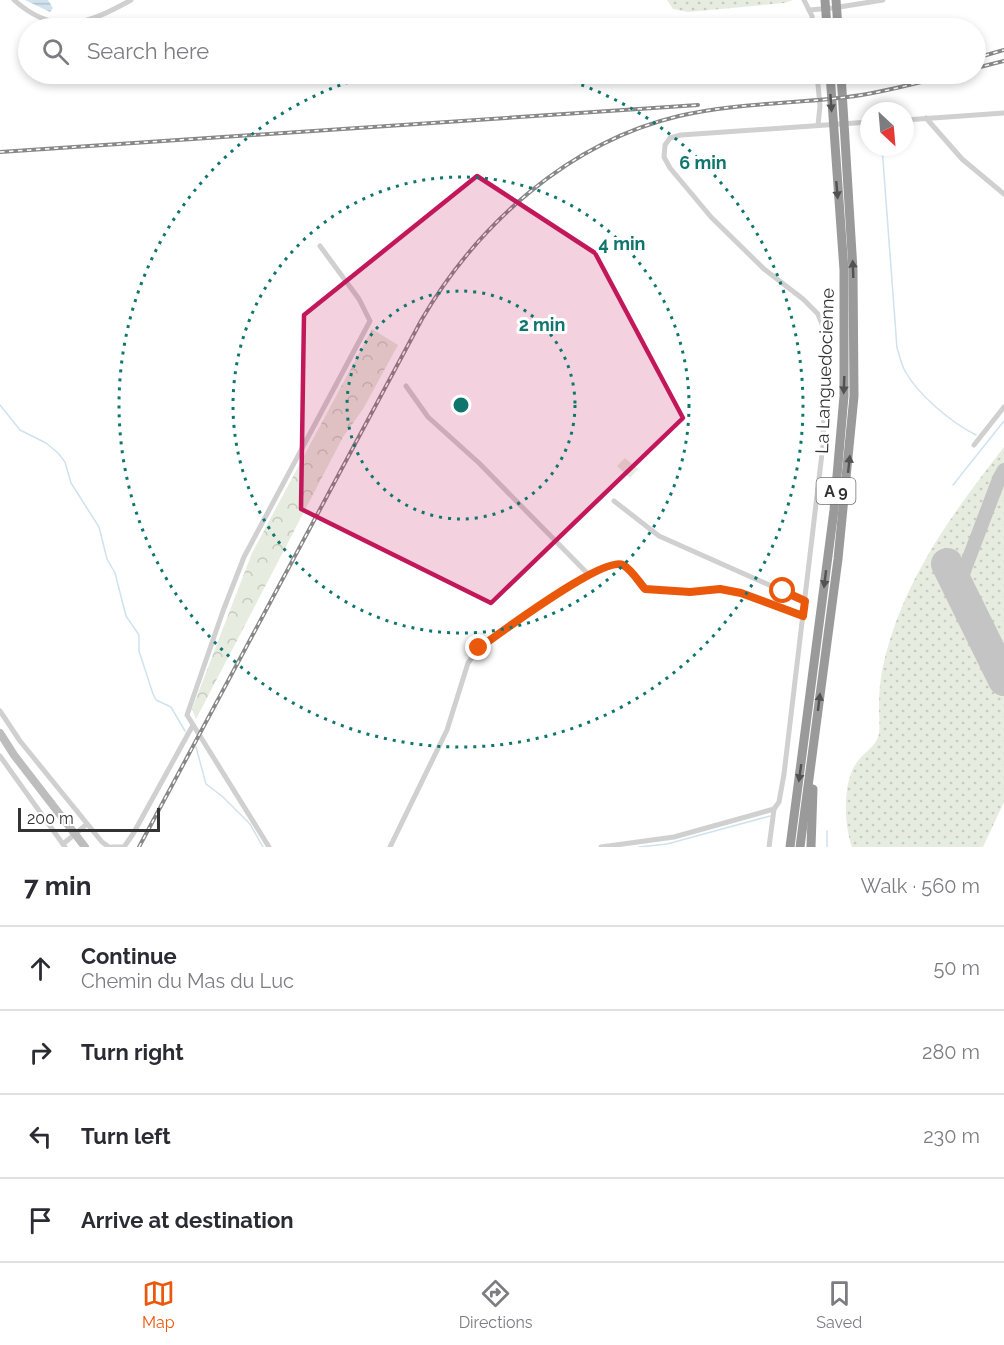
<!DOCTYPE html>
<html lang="en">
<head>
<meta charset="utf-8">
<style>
	:root { --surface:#fff; --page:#f7f7f7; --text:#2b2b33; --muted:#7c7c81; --line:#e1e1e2; --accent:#ea580c }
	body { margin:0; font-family:Raleway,sans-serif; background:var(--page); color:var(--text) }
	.compass { position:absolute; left:860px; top:102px; width:54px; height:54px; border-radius:50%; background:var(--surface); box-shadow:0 3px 9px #0003; rotate:154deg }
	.scale { position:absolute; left:18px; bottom:15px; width:142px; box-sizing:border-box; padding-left:6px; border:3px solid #333; border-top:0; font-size:16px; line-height:21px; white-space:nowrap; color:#333; -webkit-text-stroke:4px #fff; paint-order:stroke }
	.stop { position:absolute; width:18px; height:18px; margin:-14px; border:4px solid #ea580c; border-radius:50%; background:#fff }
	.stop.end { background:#ea580c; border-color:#fff; box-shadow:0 2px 6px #0008 }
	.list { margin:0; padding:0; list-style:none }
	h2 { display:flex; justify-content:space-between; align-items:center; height:78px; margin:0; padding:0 24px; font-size:26px }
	h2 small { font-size:20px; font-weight:400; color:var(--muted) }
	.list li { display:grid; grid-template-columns:39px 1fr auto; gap:18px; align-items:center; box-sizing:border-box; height:84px; padding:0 24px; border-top:2px solid var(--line) }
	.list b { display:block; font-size:22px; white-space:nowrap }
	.list p { margin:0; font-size:20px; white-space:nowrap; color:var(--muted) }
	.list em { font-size:20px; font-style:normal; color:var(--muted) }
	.icon { flex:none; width:33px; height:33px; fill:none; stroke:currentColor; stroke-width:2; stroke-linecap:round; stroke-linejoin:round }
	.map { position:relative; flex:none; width:1004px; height:847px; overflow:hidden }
	.search { position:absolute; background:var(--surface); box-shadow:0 3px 9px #0003; left:18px; right:18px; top:18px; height:66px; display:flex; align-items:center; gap:15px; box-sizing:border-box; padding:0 21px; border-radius:33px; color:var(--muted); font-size:22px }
	.sheet { height:414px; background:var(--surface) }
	nav { display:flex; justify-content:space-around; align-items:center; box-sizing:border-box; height:84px; border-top:2px solid var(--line); background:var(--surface); font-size:16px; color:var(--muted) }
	nav a { display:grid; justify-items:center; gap:3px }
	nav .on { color:var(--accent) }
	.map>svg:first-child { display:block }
</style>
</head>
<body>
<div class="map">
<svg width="1004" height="847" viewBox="0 0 1004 847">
	<defs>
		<pattern id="grass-dots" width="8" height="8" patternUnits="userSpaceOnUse" patternTransform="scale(1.5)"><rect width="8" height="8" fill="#e6ecdf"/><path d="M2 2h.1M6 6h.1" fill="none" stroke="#c6cbc0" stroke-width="1.8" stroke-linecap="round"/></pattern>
		<pattern id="forest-crowns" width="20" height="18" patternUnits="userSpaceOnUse" patternTransform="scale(1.5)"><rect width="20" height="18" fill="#e6ecdf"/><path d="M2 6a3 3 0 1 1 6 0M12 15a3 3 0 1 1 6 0" fill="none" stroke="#c6cbc0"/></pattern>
		<pattern id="water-rules" width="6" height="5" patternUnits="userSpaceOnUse" patternTransform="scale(1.5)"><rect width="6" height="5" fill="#cfe2ee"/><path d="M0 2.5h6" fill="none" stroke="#b2c2cd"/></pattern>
	</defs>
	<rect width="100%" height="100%" fill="#fff"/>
	<g fill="url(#grass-dots)">
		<polygon points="667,0 793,0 784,3 688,12 673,9"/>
		<path d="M1004,447V802L983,847H852C844,825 842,782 857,762C864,752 876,747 879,734C880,725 879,715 879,707C879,693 880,679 883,666C903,579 951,516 1004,447Z"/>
	</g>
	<polygon fill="url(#forest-crowns)" points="372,329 398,345 363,409 343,437 196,719 192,709 252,553"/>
	<polygon fill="#e6ecdf" points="625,458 638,469 630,478 617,466"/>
	<polygon fill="url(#water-rules)" points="25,0 48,0 53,8 50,12"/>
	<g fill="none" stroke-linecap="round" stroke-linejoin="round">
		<g stroke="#cfe2ee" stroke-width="1.5">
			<path d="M882,147L897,348C900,356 901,364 905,371C918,395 952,423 976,435"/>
			<polyline points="0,405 20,430 46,443 58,453 65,462 71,483 99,527 107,559 115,573 126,616 139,635 139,651 153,694 156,700 171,707 185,731"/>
			<polyline points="953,485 1004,421"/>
			<polyline points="196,747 206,784 223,797 250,824 263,847"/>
			<polyline points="827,831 827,847"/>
			<polyline points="639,847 667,844 770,816"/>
		</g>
		<polyline stroke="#c4c4c4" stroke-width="14" points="958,587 999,479 1004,470"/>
		<polyline stroke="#c4c4c4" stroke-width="32" points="947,564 1004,680"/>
		<g stroke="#d0d0d0" stroke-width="5">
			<path d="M14,0C55,37 88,24 131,0"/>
			<polyline points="804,0 812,16 814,28"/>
			<polyline points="809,10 833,8 883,0"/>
			<polyline points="817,74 820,106 818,125"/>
			<polyline points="926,118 962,159 1004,194"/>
			<polyline points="905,120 1004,113"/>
			<polyline points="406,386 428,417 479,463 589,575"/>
			<polyline points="974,445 1004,407"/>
			<polyline points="614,501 659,536 805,601"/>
			<polyline points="0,711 20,741 102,842 109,847"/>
			<polyline points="0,756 65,847"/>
			<polyline points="63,844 87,824"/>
			<polyline points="112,847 124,847 133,834 193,725"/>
			<polyline points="269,847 187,715 223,611 244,557 370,321 359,299 320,246"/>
			<polyline points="390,847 447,730 468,663 479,648 553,596 589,575 617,563 624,565 645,589 690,592 720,589 741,593 803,616"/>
			<polyline points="601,847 674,837 774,809"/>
			<polyline points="769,847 774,809 779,802 784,774 823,445 826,334 818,314 803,299 764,269 711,217 670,168 664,157 665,145 670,138 681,135 869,122"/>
		</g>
		<polyline stroke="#bdbdbd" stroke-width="8" points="0,733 14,755 85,847"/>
		<g stroke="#9a9a9a" stroke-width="9">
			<polyline points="825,0 827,28"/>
			<polyline points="836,0 838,28"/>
			<polyline points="790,847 834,510 844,396 844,270 830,74"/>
			<polyline points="800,847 838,559 854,396 853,270 841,74"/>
			<polyline points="811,847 813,789"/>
		</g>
		<defs>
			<g id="rail">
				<polyline points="976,58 1004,50"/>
				<polyline points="976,68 1004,61"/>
				<polyline points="0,152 698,105"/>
				<path d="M139,847L422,319C478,224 569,142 679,116C734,103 792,104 847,97C883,93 919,82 954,74"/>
			</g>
		</defs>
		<use href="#rail" stroke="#888" stroke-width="4"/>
		<use href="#rail" stroke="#fff" stroke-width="1.5" stroke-dasharray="4.5" stroke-linecap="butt"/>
	</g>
	<defs><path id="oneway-solid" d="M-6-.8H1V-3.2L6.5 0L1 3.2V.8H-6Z" transform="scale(1.5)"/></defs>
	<g fill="#525252">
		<use href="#oneway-solid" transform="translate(831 103) rotate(86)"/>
		<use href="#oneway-solid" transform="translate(837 190) rotate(85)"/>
		<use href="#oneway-solid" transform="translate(853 269) rotate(-92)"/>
		<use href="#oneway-solid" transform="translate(844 385) rotate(92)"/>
		<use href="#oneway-solid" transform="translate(849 464) rotate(-84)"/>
		<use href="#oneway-solid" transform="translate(825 579) rotate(97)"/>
		<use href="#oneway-solid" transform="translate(819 702) rotate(-83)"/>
		<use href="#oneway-solid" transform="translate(800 773) rotate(98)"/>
	</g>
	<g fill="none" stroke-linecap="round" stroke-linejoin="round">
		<path stroke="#ea580c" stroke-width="8" d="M479,648C499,634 604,555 623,565C631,569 639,582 645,589L690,592L720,589L741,593L803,616L805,601L783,591"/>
	</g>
	<path fill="#c2185b" fill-opacity="0.2" stroke="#c2185b" stroke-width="4.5" stroke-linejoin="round" d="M477,176L595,253L683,418L491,603L301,509L304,315Z"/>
	<g fill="none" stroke="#0f766e" stroke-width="3" stroke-dasharray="3 6">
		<circle cx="461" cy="405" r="114"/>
		<circle cx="461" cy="405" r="228"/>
		<path d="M547 74A342 342 0 1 1 375 74"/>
	</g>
	<g text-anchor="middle" stroke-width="6" stroke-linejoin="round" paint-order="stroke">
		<rect fill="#fff" stroke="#707070" stroke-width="1.5" x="816.5" y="478" width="39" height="26" rx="4.5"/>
		<g font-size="16" font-weight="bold" fill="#333">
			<text x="836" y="497">A 9</text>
		</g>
		<g font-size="18" fill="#333" stroke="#fff">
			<text transform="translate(825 371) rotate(-88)" y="6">La Languedocienne</text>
		</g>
	</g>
	<circle cx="461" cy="405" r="9" fill="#0f766e" stroke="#fff" stroke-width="3"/>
	<g font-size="18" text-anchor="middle" font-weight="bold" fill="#0f766e" stroke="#fff" stroke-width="6" stroke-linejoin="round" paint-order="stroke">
		<text x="703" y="169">6 min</text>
		<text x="622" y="250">4 min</text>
		<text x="542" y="331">2 min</text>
	</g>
</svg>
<svg class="compass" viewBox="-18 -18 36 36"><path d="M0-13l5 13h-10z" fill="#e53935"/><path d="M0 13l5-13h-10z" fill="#7c7c81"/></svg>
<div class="scale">200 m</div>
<div class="stop" style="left:783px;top:591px"></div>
<div class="stop end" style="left:479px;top:648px"></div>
<div class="search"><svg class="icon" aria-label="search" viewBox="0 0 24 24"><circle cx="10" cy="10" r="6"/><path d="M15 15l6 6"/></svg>Search here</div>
</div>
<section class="sheet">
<h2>7 min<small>Walk · 560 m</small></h2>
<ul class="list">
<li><svg class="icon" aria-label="ahead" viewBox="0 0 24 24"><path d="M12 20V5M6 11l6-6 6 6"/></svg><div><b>Continue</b><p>Chemin du Mas du Luc</p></div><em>50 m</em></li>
<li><svg class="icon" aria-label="right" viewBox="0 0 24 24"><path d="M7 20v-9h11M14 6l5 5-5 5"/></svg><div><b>Turn right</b></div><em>280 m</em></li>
<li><svg class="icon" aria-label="left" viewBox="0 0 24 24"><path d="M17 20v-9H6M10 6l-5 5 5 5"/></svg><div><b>Turn left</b></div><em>230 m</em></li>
<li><svg class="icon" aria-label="arrive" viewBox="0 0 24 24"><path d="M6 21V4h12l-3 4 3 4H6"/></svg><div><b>Arrive at destination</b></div></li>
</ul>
</section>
<nav>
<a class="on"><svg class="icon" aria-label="map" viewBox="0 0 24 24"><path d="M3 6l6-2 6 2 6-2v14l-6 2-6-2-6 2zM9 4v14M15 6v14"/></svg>Map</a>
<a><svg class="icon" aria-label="directions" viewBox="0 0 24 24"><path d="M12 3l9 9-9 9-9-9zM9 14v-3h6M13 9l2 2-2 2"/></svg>Directions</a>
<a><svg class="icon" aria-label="saved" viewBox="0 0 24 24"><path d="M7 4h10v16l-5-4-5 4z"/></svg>Saved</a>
</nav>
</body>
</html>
